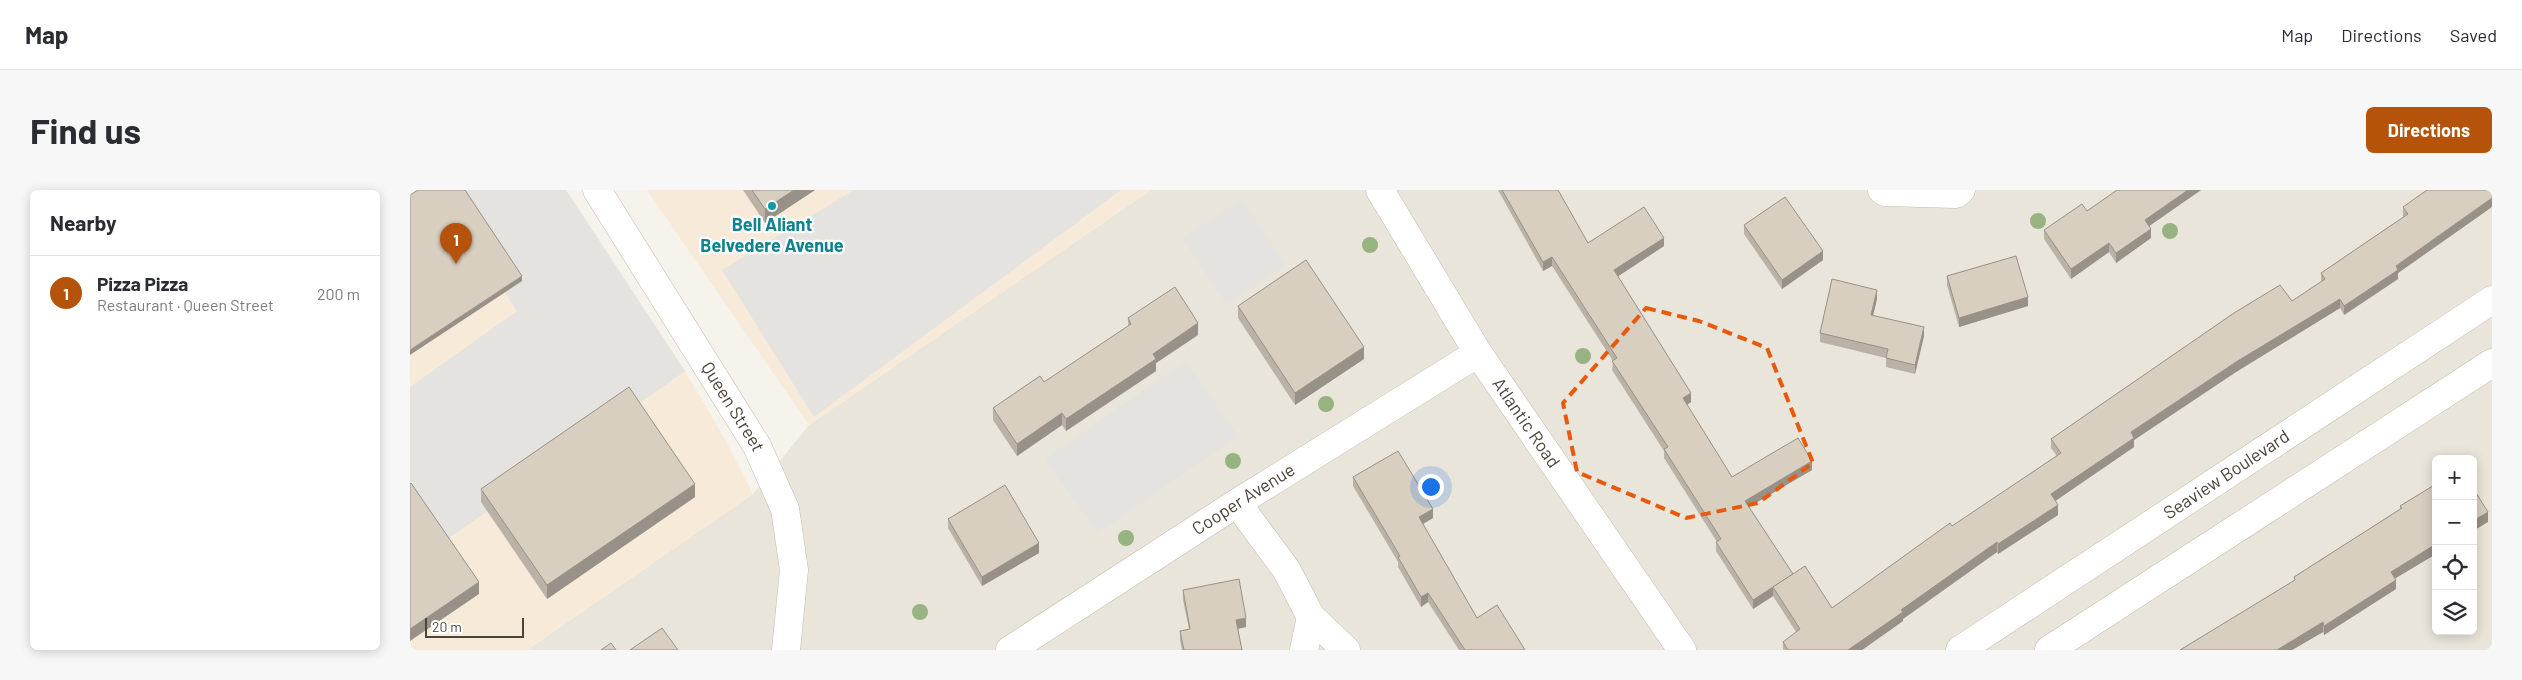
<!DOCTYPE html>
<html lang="en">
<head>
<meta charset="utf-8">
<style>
	:root { --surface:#fff; --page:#f7f7f7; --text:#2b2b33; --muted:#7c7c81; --line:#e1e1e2; --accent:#b45309 }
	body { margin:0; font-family:Barlow,sans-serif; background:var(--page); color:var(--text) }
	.controls { position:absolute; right:15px; bottom:15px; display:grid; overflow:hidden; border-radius:8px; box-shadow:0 2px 12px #0003 }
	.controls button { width:45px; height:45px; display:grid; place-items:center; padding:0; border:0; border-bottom:1px solid var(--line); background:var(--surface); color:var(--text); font:25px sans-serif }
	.scale { position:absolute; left:15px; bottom:12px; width:99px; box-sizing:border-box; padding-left:5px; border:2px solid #4b4439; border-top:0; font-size:14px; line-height:18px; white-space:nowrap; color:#4b4439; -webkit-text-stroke:4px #fff; paint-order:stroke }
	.you { position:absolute; left:1020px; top:296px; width:18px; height:18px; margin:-12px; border:4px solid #fff; border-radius:50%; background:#1a73e8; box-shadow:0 0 0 8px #1a73e833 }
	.badge { display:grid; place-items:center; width:32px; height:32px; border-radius:50%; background:var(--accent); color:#fff; font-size:16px; font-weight:700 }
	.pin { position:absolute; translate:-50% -41px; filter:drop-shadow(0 1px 2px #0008) }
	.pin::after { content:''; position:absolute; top:26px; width:18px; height:15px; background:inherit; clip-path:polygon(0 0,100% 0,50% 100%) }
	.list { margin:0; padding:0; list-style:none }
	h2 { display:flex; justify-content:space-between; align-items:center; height:65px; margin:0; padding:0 20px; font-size:21px }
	h2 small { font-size:16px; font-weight:400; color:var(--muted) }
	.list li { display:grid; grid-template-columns:32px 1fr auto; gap:15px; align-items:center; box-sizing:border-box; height:75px; padding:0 20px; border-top:1px solid var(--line) }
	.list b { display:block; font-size:19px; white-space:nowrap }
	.list p { margin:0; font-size:16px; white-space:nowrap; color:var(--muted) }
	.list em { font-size:16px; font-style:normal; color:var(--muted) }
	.icon { flex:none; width:28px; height:28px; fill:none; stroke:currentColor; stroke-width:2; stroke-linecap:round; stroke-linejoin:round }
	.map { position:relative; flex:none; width:2082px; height:460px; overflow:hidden; border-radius:8px }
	header { display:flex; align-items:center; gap:30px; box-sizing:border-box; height:70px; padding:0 25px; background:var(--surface); border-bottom:1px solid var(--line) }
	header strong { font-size:24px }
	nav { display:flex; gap:28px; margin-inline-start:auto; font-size:18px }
	.intro { display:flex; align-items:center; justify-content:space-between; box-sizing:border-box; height:120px; padding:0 30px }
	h1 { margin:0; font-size:35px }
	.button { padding:12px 22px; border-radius:8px; background:var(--accent); color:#fff; font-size:18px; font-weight:700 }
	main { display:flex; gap:30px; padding:0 30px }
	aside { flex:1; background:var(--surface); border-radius:8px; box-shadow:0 2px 12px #0003 }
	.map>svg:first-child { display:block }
</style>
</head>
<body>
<header>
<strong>Map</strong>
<nav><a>Map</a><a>Directions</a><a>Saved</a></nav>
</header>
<div class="intro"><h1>Find us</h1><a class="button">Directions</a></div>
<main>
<aside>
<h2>Nearby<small></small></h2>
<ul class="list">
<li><span class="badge">1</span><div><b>Pizza Pizza</b><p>Restaurant · Queen Street</p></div><em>200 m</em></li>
</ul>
</aside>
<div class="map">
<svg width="2082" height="460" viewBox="0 0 2082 460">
	<rect width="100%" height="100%" fill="#f6f3ec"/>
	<path fill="#eae5da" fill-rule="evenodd" d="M741,0H2082V460H117L343,304L399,235ZM2026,269H2063V441H2026Z"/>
	<g fill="#f7ead8">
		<polygon points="0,0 156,0 275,181 316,251 343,304 117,460 0,460"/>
		<polygon points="237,0 741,0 399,235"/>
	</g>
	<g fill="#e5e3e0">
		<polygon points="28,0 156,0 275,181 21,361 0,329 0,197 107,121"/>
		<polygon points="444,0 711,0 404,227 312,80"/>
		<polygon points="832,9 876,75 817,115 772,48"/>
		<polygon points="776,171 828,246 688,343 635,269"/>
	</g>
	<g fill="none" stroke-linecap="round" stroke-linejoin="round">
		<defs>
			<g id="minor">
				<path id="s1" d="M187,0L347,256L375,319L384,380L376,460"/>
				<path id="s2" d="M970,0L1068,163L1272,460"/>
				<polyline points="1472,0 1475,2 1546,4 1551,0"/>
				<polyline points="827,313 876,379 901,427 936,460"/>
				<path id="s3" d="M600,460L827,313L1068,163"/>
				<polyline points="894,460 901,427"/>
				<path id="s4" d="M1550,460L2082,110"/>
				<polyline points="1639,460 2082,173"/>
			</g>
		</defs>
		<use href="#minor" stroke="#c2bbae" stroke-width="29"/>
		<use href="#minor" stroke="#fff" stroke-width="28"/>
	</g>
	<g fill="#97b381">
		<circle cx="1628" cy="31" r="8"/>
		<circle cx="1760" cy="41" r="8"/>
		<circle cx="960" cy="55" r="8"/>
		<circle cx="1173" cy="166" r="8"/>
		<circle cx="916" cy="214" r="8"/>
		<circle cx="823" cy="271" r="8"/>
		<circle cx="716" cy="348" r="8"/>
		<circle cx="510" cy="422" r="8"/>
	</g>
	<g fill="#bab2a6">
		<polygon points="333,0 405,0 355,33"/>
		<polygon points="1088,0 1148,0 1178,53 1254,56 1208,86 1281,212 1277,215 1322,287 1402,280 1339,317 1383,384 1422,418 1647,266 1641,258 1641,249 1882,111 1911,92 1911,83 1993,27 1993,17 2069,26 1988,83 1988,89 1934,125 1930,118 1826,182 1724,250 1724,257 1645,311 1648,325 1588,364 1587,362 1493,429 1493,431 1452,460 1373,460 1373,452 1386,442 1363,406 1343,419 1306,361 1306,352 1307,352 1254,268 1254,261 1202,180 1203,171 1142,76 1133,81"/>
		<polygon points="1707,0 1791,0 1739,36 1741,48 1706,73 1699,62 1661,89 1634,49 1634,40 1677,21"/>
		<polygon points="1334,35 1413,70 1372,99 1334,44"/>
		<polygon points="1537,86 1618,116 1549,137 1537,95"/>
		<polygon points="1467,109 1463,125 1514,146 1505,184 1476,177 1476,168 1410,152 1410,143"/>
		<polygon points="828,116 954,169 885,215 828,128"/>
		<polygon points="718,128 788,145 746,173 746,181 656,241 652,235 607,266 583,230 583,218 634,192 718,136"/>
		<polygon points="943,287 1023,328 1013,334 1067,428 1115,460 1049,460 1018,412 1011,417 988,377 988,372 943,296"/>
		<polygon points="2026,294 2026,364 1985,388 1986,399 1914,445 1913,442 1882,460 1770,460 1884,391 1884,387 1990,319 1990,316"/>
		<polygon points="71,299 285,307 137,409 71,312"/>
		<polygon points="538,329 629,363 572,396 538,338"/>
		<polygon points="773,400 836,437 828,439 832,460 772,460 770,450 770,441 779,439 773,410"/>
	</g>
	<g fill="#979187">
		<polygon points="384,0 405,0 355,33 355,19"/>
		<polygon points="1778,0 1791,0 1735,39 1735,30"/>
		<polygon points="2082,8 2082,17 1988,83 1988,89 1934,125 1934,116 1986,76"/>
		<polygon points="1741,39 1741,48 1706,73 1706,63"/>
		<polygon points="1254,48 1254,56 1204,89 1204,80"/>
		<polygon points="1699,53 1699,62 1661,89 1661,79"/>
		<polygon points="1413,61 1413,70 1372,99 1372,90"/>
		<polygon points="1142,67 1142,76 1133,81 1133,72"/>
		<polygon points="112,86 112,91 0,165 0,160"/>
		<polygon points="1467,100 1467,109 1461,134 1461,125"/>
		<polygon points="1618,107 1618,116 1549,137 1549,128"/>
		<polygon points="1930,109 1930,118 1826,182 1724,250 1724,257 1641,314 1641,304 1721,242 1826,172"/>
		<polygon points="788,133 788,145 746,173 746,181 656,241 656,229 743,164"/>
		<polygon points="1514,137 1514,146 1505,184 1505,175"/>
		<polygon points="954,157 954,169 885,215 885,203"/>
		<polygon points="1281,203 1281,212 1273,217 1273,208"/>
		<polygon points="652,223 652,235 607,266 607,254"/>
		<polygon points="1402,271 1402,280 1335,319 1335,311"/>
		<polygon points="285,294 285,307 137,409 137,395"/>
		<polygon points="1648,315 1648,325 1588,364 1588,354"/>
		<polygon points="1023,319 1023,328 1009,336 1009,327"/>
		<polygon points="2078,322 2078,332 2063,341 2063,331"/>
		<polygon points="1587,352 1587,362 1493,429 1493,431 1452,460 1438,460 1491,420"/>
		<polygon points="629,353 629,363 572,396 572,387"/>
		<polygon points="2026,354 2026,364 1981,391 1981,382"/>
		<polygon points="1986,390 1986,399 1914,445 1914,436"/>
		<polygon points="69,392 69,404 0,451 0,439"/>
		<polygon points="1363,397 1363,406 1343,419 1343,410"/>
		<polygon points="1018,403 1018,412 1011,417 1011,407"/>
		<polygon points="836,428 836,437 826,439 826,430"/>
		<polygon points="1913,432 1913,442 1882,460 1867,460"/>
	</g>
	<g fill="#d8cfc1" stroke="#979187">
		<polygon points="8,0 55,0 112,86 0,160 0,5"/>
		<polygon points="342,0 384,0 355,19"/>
		<polygon points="1092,0 1148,0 1178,53 1234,17 1254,48 1204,80 1281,203 1273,208 1322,287 1388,248 1402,271 1335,311 1383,384 1343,410 1306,352 1311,349 1254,259 1258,257 1202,171 1207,168 1142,67 1133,72"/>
		<polygon points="1707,0 1778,0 1735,30 1741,39 1706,63 1699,53 1661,79 1634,40 1672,14 1677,21"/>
		<polygon points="2017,0 2082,0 2082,8 1986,76 1988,80 1934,116 1930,109 1826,172 1721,242 1724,248 1641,304 1648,315 1588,354 1587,352 1491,420 1493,422 1438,460 1378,460 1373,452 1390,439 1363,397 1395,376 1422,418 1540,333 1542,336 1651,263 1641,249 1824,123 1870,95 1882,111 1915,89 1911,83 1998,24 1993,17"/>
		<polygon points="1375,7 1413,61 1372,90 1334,35"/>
		<polygon points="1606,66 1618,107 1549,128 1537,86"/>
		<polygon points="896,70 954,157 885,203 828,116"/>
		<polygon points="1422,89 1467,100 1461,125 1514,137 1505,175 1476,168 1478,159 1410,143"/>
		<polygon points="765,97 788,133 743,164 746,169 656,229 652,223 607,254 583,218 630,186 634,192 721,134 718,128"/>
		<polygon points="219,197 285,294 137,395 71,299"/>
		<polygon points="988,261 1023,319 1009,327 1067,428 1087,415 1115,460 1055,460 1018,403 1011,407 988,367 990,366 943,287"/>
		<polygon points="1,293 69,392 0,439 0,294"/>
		<polygon points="2026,294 2026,354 1981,382 1986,390 1914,436 1913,432 1867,460 1770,460 1885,390 1884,387 1992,318 1990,316"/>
		<polygon points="595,295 629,353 572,387 538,329"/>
		<polygon points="2063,298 2078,322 2063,331"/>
		<polygon points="829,389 836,428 826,430 832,460 774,460 770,441 780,439 773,400"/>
		<polygon points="252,438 268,460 220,460"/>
		<polygon points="201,453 206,460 191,460"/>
	</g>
	<path fill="none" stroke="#e8590c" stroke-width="4" stroke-dasharray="10 6" stroke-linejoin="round" d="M1236,118L1289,131L1357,158L1403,273L1348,313L1276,328L1167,282L1153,213Z"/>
	<circle fill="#0f9aa8" stroke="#fff" stroke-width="2" cx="362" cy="16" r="5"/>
	<g text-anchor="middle" stroke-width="4.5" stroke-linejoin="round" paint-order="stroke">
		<g font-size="18" font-weight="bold" fill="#0d838f" stroke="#fff">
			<text x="362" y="41">Bell Aliant<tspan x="362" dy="21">Belvedere Avenue</tspan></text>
		</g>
		<g font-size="18" fill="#4b4439" stroke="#fff">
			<text dy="6" stroke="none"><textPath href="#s1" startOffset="256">Queen Street</textPath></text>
			<text dy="6" stroke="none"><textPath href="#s2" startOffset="275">Atlantic Road</textPath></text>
			<text dy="6" stroke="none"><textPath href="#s4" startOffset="319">Seaview Boulevard</textPath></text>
			<text dy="6" stroke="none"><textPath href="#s3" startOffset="278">Cooper Avenue</textPath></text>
		</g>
	</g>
</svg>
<div class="controls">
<button>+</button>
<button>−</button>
<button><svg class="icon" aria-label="locate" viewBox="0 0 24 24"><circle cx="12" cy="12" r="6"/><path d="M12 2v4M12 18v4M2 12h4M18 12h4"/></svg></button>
<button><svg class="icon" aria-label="layers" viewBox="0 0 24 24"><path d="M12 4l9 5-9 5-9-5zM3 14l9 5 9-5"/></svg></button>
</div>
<div class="scale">20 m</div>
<div class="you"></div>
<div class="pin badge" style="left:46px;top:74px">1</div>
</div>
</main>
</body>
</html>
